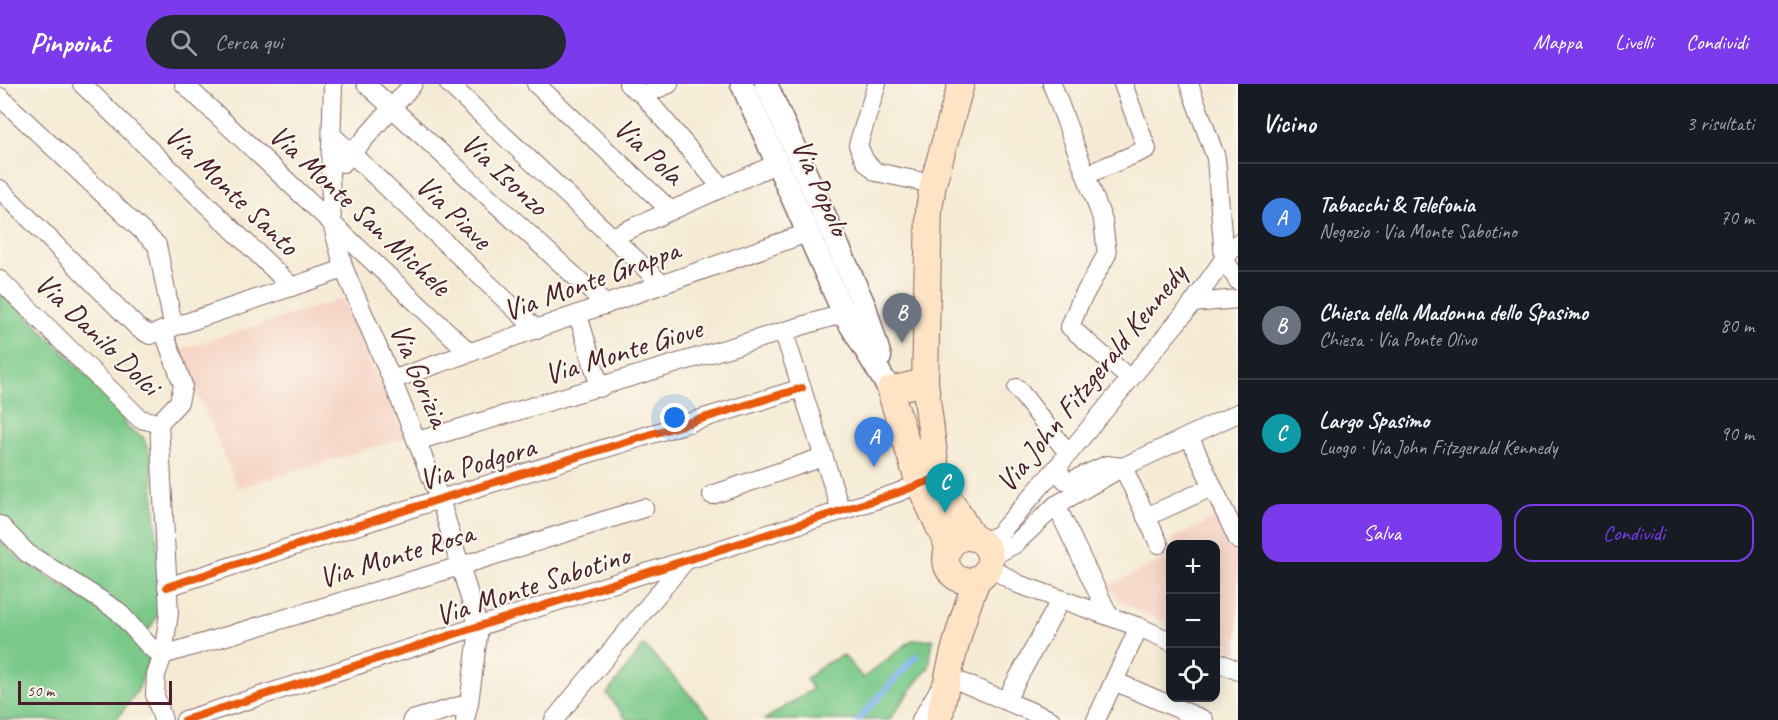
<!DOCTYPE html>
<html lang="it">
<head>
<meta charset="utf-8">
<style>
	:root { --surface:#171b24; --page:#242831; --text:#f1f3f6; --muted:#9ea1a6; --line:#363941; --accent:#7c3aed }
	body { margin:0; font-family:Caveat,sans-serif; background:var(--page); color:var(--text) }
	.controls { position:absolute; right:18px; bottom:18px; display:grid; overflow:hidden; border-radius:12px; box-shadow:0 3px 15px #0003 }
	.controls button { width:54px; height:54px; display:grid; place-items:center; padding:0; border:0; border-bottom:2px solid var(--line); background:var(--surface); color:var(--text); font:30px sans-serif }
	.scale { position:absolute; left:18px; bottom:15px; width:154px; box-sizing:border-box; padding-left:6px; border:3px solid #4a1f2b; border-top:0; font-size:16px; line-height:21px; white-space:nowrap; color:#4a1f2b; -webkit-text-stroke:4px #fbf7ec; paint-order:stroke }
	.you { position:absolute; left:675px; top:334px; width:21px; height:21px; margin:-15px; border:4px solid #fff; border-radius:50%; background:#1a73e8; box-shadow:0 0 0 9px #1a73e833 }
	.badge { display:grid; place-items:center; width:39px; height:39px; border-radius:50%; background:var(--accent); color:#fff; font-size:20px; font-weight:700 }
	.pin { position:absolute; translate:-50% -50px; filter:drop-shadow(0 2px 3px #0008) }
	.pin::after { content:''; position:absolute; top:32px; width:21px; height:18px; background:inherit; clip-path:polygon(0 0,100% 0,50% 100%) }
	.list { margin:0; padding:0; list-style:none }
	h2 { display:flex; justify-content:space-between; align-items:center; height:78px; margin:0; padding:0 24px; font-size:26px }
	h2 small { font-size:20px; font-weight:400; color:var(--muted) }
	.list li { display:grid; grid-template-columns:39px 1fr auto; gap:18px; align-items:center; box-sizing:border-box; height:108px; padding:0 24px; border-top:2px solid var(--line) }
	.list b { display:block; font-size:22px; white-space:nowrap }
	.list p { margin:0; font-size:20px; white-space:nowrap; color:var(--muted) }
	.list em { font-size:20px; font-style:normal; color:var(--muted) }
	.actions { display:flex; gap:12px; padding:18px 24px }
	.actions a { flex:1; padding:14px 0; border:2px solid var(--accent); border-radius:18px; text-align:center; font-size:21px; color:var(--accent) }
	.actions .main { background:var(--accent); color:#fff }
	.icon { flex:none; width:33px; height:33px; fill:none; stroke:currentColor; stroke-width:2; stroke-linecap:round; stroke-linejoin:round }
	.map { position:relative; flex:none; width:1238px; height:636px; overflow:hidden }
	header { display:flex; align-items:center; gap:36px; box-sizing:border-box; height:84px; padding:0 30px; background:var(--accent); color:#fff }
	header strong { font-size:28px }
	nav { display:flex; gap:33px; margin-inline-start:auto; font-size:21px }
	.search { width:420px; height:54px; background:var(--page); display:flex; align-items:center; gap:15px; box-sizing:border-box; padding:0 21px; border-radius:33px; color:var(--muted); font-size:22px }
	main { display:flex }
	aside { flex:1; background:var(--surface) }
	.map>svg:first-child { display:block }
</style>
</head>
<body>
<header>
<strong>Pinpoint</strong>
<div class="search"><svg class="icon" aria-label="search" viewBox="0 0 24 24"><circle cx="10" cy="10" r="6"/><path d="M15 15l6 6"/></svg>Cerca qui</div>
<nav><a>Mappa</a><a>Livelli</a><a>Condividi</a></nav>
</header>
<main>
<div class="map">
<svg width="1238" height="636" viewBox="0 0 1238 636">
	<rect width="100%" height="100%" fill="#fbf7ec"/>
	<filter id="ink" filterUnits="userSpaceOnUse"><feTurbulence type="fractalNoise" baseFrequency=".0167" numOctaves="2"/><feDisplacementMap in="SourceGraphic" scale="12" xChannelSelector="R" yChannelSelector="G"/><feConvolveMatrix kernelMatrix="1 2 1 2 8 2 1 2 1" color-interpolation-filters="sRGB"/></filter>
	<filter id="wash" filterUnits="userSpaceOnUse"><feTurbulence type="fractalNoise" baseFrequency=".008" numOctaves="4" result="noise"/><feDisplacementMap in="SourceGraphic" scale="24" xChannelSelector="R" yChannelSelector="G"/><feGaussianBlur stdDeviation="1.35" result="paint"/><feColorMatrix in="noise" values="0 0 0 0 0 0 0 0 0 0 0 0 0 0 0 0 0 1.4 0 .05"/><feComposite in="paint" operator="in"/></filter>
	<g filter="url(#wash)">
		<rect width="100%" height="100%" fill="#f5ebd5"/>
		<g fill="#f5d2c3">
			<polygon points="342,215 405,354 238,404 179,266"/>
			<polygon points="1216,434 1231,466 1238,464 1238,568 1216,559 1216,460 1174,460 1171,455"/>
			<polygon points="1170,473 1170,540 1120,518 1109,501"/>
		</g>
		<g fill="#7ac989" stroke="#62745a" stroke-width="1.5">
			<polygon points="0,205 117,321 128,345 143,353 151,373 162,524 148,547 28,463 0,433"/>
			<polygon points="0,455 20,475 116,535 150,573 138,606 116,636 0,636"/>
			<polygon points="933,555 929,583 898,623 890,636 764,636 813,605 806,595 825,580 843,571 863,594 912,556"/>
			<polygon points="644,561 713,636 627,636 607,610"/>
		</g>
		<g fill="none" stroke-linecap="round" stroke-linejoin="round">
			<polyline stroke="#83b4ef" stroke-width="6" points="858,636 916,572"/>
		</g>
	</g>
	<g filter="url(#ink)">
		<g fill="none" stroke-linecap="round" stroke-linejoin="round">
			<defs>
				<g id="minor">
					<polyline points="82,0 292,203"/>
					<polyline points="184,0 470,269"/>
					<polyline points="333,0 330,93 332,139 344,185 392,296 440,415 479,544 469,619 465,636"/>
					<polyline points="366,0 606,221"/>
					<polyline points="449,0 662,200"/>
					<polyline points="536,0 670,126"/>
					<polyline points="628,0 643,11 722,104"/>
					<polyline points="877,0 858,61 865,77 876,88 933,100"/>
					<polyline points="1052,0 1103,137 1107,170 1080,218 1070,243 1130,295"/>
					<polyline points="1189,0 1216,74 1224,175 1238,197"/>
					<polyline points="643,11 669,0"/>
					<polyline points="0,13 157,161 173,241"/>
					<polyline points="333,52 537,246"/>
					<polyline points="343,79 413,0"/>
					<polyline points="1086,91 1147,65 1123,0"/>
					<polyline points="0,105 138,244 150,251 344,185"/>
					<polyline points="612,153 778,79"/>
					<polyline points="0,196 140,335 159,339"/>
					<polyline points="1193,219 1238,215"/>
					<polyline points="578,231 600,304"/>
					<polyline points="163,246 183,301 179,318 159,339 169,529 163,571 156,591 155,611 163,636"/>
					<polyline points="784,249 841,427"/>
					<polyline points="392,296 810,148"/>
					<polyline points="1017,304 1068,369"/>
					<polyline points="1189,352 1238,456"/>
					<polyline points="417,357 855,226"/>
					<polyline points="1059,381 1060,390 1065,396 1071,397 1107,381 1123,383 1159,460"/>
					<polyline points="712,411 823,373"/>
					<polyline points="1056,421 1109,532"/>
					<polyline points="1146,433 1212,403"/>
					<polyline points="0,441 27,469 118,527 150,563 163,571 460,482 644,424"/>
					<polyline points="983,460 999,450 1059,381 1193,219 1224,175 1238,159"/>
					<polyline points="989,474 1015,460 1056,421 1123,383 1238,329"/>
					<polyline points="988,482 1018,500 1139,543 1170,557"/>
					<polyline points="167,503 440,415 802,304"/>
					<polyline points="1216,577 1238,587"/>
					<polyline points="1114,597 1204,636"/>
					<polyline points="1006,616 1061,515"/>
					<polyline points="185,636 894,410 929,396"/>
					<polyline points="412,636 469,619"/>
					<polyline points="554,636 686,476"/>
					<polyline points="921,636 947,592 1051,636"/>
					<polyline points="1096,636 1139,543"/>
				</g>
				<g id="tertiary">
					<polyline points="742,0 844,230 890,306"/>
					<polyline points="766,0 865,223 880,273"/>
				</g>
				<g id="secondary">
					<polyline points="925,298 929,125 933,100 961,0"/>
					<circle cx="968" cy="475" r="22"/>
					<polyline points="949,464 919,400 890,306 925,298 937,394 973,454"/>
					<path d="M939,636C948,588 959,539 978,494"/>
				</g>
			</defs>
			<use href="#minor" stroke="#866666" stroke-width="20"/>
			<use href="#tertiary" stroke="#866666" stroke-width="25"/>
			<use href="#secondary" stroke="#866666" stroke-width="28"/>
			<use href="#minor" stroke="#fff" stroke-width="18"/>
			<use href="#tertiary" stroke="#fff" stroke-width="22"/>
			<use href="#secondary" stroke="#fee4c5" stroke-width="26"/>
			<defs>
				<g id="cycleway">
					<polyline points="167,503 440,415 802,304"/>
					<polyline points="185,636 894,410 937,394"/>
				</g>
			</defs>
			<use href="#cycleway" stroke="#fbf7ec" stroke-width="11"/>
			<use href="#cycleway" stroke="#e8590c" stroke-width="8"/>
		</g>
	</g>
	<g text-anchor="middle" stroke-width="4.5" stroke-linejoin="round" paint-order="stroke">
		<g font-size="30" fill="#4a1f2b" stroke="#fbf7ec">
			<text transform="translate(649 67) rotate(43)" y="10">Via Pola</text>
			<text transform="translate(505 90) rotate(43)" y="10">Via Isonzo</text>
			<text transform="translate(821 103) rotate(66)" y="10">Via Popolo</text>
			<text transform="translate(232 106) rotate(44)" y="10">Via Monte Santo</text>
			<text transform="translate(360 126) rotate(43)" y="10">Via Monte San Michele</text>
			<text transform="translate(454 128) rotate(44)" y="10">Via Piave</text>
			<text transform="translate(591 196) rotate(-20)" y="10">Via Monte Grappa</text>
			<text transform="translate(98 250) rotate(44)" y="10">Via Danilo Dolci</text>
			<text transform="translate(623 267) rotate(-17)" y="10">Via Monte Giove</text>
			<text transform="translate(420 291) rotate(67)" y="10">Via Gorizia</text>
			<text transform="translate(1091 294) rotate(-51)" y="10">Via John Fitzgerald Kennedy</text>
			<text transform="translate(477 379) rotate(-17)" y="10">Via Podgora</text>
			<text transform="translate(396 471) rotate(-17)" y="10">Via Monte Rosa</text>
			<text transform="translate(532 501) rotate(-18)" y="10">Via Monte Sabotino</text>
		</g>
	</g>
</svg>
<div class="controls">
<button>+</button>
<button>−</button>
<button><svg class="icon" aria-label="locate" viewBox="0 0 24 24"><circle cx="12" cy="12" r="6"/><path d="M12 2v4M12 18v4M2 12h4M18 12h4"/></svg></button>
</div>
<div class="scale">50 m</div>
<div class="you"></div>
<div class="pin badge" style="left:874px;top:383px;background:#3f7fe0">A</div>
<div class="pin badge" style="left:902px;top:259px;background:#6b7280">B</div>
<div class="pin badge" style="left:945px;top:429px;background:#0f9aa8">C</div>
</div>
<aside>
<h2>Vicino<small>3 risultati</small></h2>
<ul class="list">
<li><span class="badge" style="background:#3f7fe0">A</span><div><b>Tabacchi &amp; Telefonia</b><p>Negozio · Via Monte Sabotino</p></div><em>70 m</em></li>
<li><span class="badge" style="background:#6b7280">B</span><div><b>Chiesa della Madonna dello Spasimo</b><p>Chiesa · Via Ponte Olivo</p></div><em>80 m</em></li>
<li><span class="badge" style="background:#0f9aa8">C</span><div><b>Largo Spasimo</b><p>Luogo · Via John Fitzgerald Kennedy</p></div><em>90 m</em></li>
</ul>
<div class="actions"><a class="main">Salva</a><a>Condividi</a></div>
</aside>
</main>
</body>
</html>
